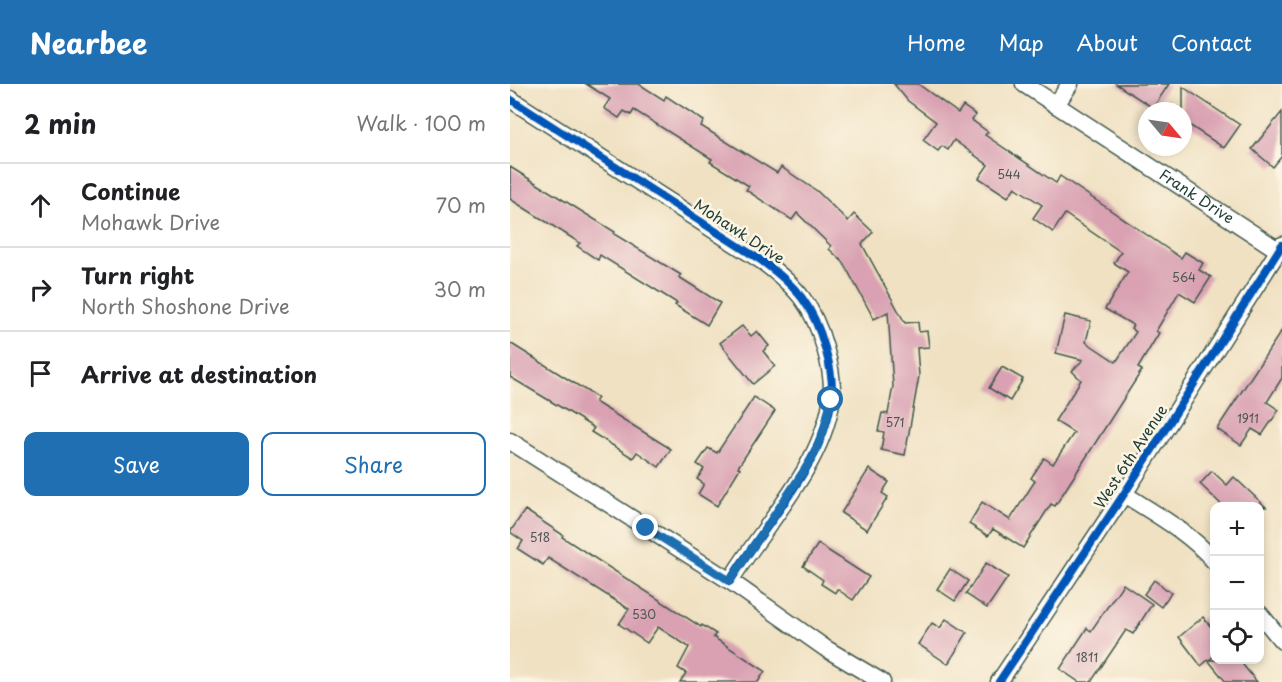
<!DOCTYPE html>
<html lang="en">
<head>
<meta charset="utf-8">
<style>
	:root { --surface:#fff; --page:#f2f2f2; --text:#202124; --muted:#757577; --line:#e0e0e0; --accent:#1f6fb2 }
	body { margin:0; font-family:"Playpen Sans",sans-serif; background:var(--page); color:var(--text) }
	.controls { position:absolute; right:18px; bottom:18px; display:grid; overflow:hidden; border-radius:12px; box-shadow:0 3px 9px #0003 }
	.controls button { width:54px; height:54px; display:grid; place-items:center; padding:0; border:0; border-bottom:2px solid var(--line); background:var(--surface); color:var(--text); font:30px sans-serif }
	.compass { position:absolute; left:628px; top:18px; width:54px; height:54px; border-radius:50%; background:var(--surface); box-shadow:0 3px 9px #0003; rotate:119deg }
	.stop { position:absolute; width:18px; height:18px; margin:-14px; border:4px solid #1f6fb2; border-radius:50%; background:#fff }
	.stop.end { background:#1f6fb2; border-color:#fff; box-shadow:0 2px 6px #0008 }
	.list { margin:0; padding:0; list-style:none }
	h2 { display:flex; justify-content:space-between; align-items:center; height:78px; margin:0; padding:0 24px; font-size:26px }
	h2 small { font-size:20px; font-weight:400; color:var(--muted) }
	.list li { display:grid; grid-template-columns:39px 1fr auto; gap:18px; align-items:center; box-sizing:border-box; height:84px; padding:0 24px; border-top:2px solid var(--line) }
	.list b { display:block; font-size:22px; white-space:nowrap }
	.list p { margin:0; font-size:20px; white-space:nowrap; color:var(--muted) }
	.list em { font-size:20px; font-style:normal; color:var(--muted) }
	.actions { display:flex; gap:12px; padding:18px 24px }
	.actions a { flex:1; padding:14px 0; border:2px solid var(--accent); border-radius:12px; text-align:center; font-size:21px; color:var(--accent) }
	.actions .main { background:var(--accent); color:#fff }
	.icon { flex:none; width:33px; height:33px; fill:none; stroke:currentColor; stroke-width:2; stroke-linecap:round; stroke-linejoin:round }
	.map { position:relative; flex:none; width:772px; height:598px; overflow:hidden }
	header { display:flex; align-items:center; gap:36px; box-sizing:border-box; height:84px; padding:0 30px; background:var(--accent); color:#fff }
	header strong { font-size:28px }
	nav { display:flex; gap:33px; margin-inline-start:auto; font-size:21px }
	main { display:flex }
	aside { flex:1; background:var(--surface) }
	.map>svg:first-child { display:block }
</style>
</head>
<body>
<header>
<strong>Nearbee</strong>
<nav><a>Home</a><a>Map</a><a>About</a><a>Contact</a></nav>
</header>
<main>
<aside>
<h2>2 min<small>Walk · 100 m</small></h2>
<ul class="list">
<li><svg class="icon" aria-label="ahead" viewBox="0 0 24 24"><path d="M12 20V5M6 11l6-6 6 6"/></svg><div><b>Continue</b><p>Mohawk Drive</p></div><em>70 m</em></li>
<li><svg class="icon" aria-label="right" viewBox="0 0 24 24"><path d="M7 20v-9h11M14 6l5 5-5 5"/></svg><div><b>Turn right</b><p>North Shoshone Drive</p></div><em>30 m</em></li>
<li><svg class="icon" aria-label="arrive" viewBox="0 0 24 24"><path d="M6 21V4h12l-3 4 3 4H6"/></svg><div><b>Arrive at destination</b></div></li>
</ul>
<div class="actions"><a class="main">Save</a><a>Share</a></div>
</aside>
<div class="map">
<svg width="772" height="598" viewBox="0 0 772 598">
	<rect width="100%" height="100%" fill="#fcf5e5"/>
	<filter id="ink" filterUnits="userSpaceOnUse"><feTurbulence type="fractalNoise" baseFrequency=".0167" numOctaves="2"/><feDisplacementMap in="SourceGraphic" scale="12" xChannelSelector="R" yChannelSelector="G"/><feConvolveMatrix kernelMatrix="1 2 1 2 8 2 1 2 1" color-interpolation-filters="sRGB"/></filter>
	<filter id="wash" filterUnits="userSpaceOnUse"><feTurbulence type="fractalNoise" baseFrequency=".008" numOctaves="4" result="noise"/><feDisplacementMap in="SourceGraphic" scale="24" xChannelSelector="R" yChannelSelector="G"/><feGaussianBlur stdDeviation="1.35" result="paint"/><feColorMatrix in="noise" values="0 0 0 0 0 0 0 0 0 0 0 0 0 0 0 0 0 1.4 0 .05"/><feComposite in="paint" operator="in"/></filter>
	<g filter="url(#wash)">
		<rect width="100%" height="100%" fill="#f0e1c2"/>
		<g id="blocks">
			<g fill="#d9a1b2">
				<polygon points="76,0 129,0 154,16 156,12 194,37 191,42 267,89 271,83 307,107 338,137 344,130 363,148 352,160 395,239 408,238 409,248 417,247 419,263 407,264 409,292 395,371 371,366 374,348 368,347 372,329 378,330 383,302 378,228 364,235 333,178 319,165 321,162 287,129 282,136 236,106 239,102 200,78 202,75 124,26 121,31 114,27 109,34 94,24 100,15"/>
				<polygon points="384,0 408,0 448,29 453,22 466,31 462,36 478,48 475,51 546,99 550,92 671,174 675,168 693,179 689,186 701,193 685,218 669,208 646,247 649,249 628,284 632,286 545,422 541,420 513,464 483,445 478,452 459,440 472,418 500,436 525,397 521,394 534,374 543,380 564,349 545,337 571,296 562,287 573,276 546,269 555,231 581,237 576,258 606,278 626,248 621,244 623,241 595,225 618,188 604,179 611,168 555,130 543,148 523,134 532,121 505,103 498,113 469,94 478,81 444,56 438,66 432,62 428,67 413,56 426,38 398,17"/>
				<polygon points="606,0 659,0 643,24"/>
				<polygon points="673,3 730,41 714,64 673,37"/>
				<polygon points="772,28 772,72 763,83 742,65"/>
				<polygon points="0,83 105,148 104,150 171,191 169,193 210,219 197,241 165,221 167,219 90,171 88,176 67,162 70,159 0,115"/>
				<polygon points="232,242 241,252 247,247 259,262 253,267 265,282 243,300 210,259"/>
				<polygon points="772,246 772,294 757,318 769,326 752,351 742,345 731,361 707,345"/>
				<polygon points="0,259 88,314 85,318 161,365 149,383 127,368 123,374 81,348 84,344 57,327 0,293"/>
				<polygon points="492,283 513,295 500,317 479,304"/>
				<polygon points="244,313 265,327 228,383 230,384 207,422 188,410 194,400 187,395 194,385 187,380 198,364 207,369"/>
				<polygon points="359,385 379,398 372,409 378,413 357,446 331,429"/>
				<polygon points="702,387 717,401 724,393 756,423 714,423 690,400"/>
				<polygon points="15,426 53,451 52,453 191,543 192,541 206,550 203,553 255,587 248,598 170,598 176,589 168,584 179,563 148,543 137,559 109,540 119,525 38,474 33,481 8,465 13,457 0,448"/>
				<polygon points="308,460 359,493 343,516 327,505 325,509 311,500 313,496 293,482"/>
				<polygon points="476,479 498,493 477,524 456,510"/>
				<polygon points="440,485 458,497 445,517 427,505"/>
				<polygon points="644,496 661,509 651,523 634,510"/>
				<polygon points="613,500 642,520 623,550 616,546 581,598 569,598 550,585 577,544 581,547"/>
				<polygon points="693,533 705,548 705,571 699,576 729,576 747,598 716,598 698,576 691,582 669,553"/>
				<polygon points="436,535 457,549 438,580 408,560 422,539 430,544"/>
			</g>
		</g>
	</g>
	<g filter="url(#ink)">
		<use href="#blocks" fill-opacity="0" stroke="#3e5649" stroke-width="1.5"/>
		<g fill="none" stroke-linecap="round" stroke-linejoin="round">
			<defs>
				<g id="minor">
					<path id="s1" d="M514,0L768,166"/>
					<path d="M0,15L252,177C287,203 303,221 315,264C320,281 324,302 321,319C310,385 254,441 220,497"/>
					<polyline points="546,21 560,0"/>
					<polyline points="0,357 220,497 315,564 372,598"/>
					<path d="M614,410C645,430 679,448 704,477"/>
					<polyline points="750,530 772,557"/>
					<polyline points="489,598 614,410 772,161"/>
				</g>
			</defs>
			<use href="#minor" stroke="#3e5649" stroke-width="19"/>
			<use href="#minor" stroke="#fff" stroke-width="16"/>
			<defs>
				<g id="cycleway">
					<path d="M0,15L252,177C287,203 303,221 315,264C320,281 324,302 321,319C310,385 254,441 220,497"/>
					<polyline points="489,598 614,410 772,161"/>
				</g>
			</defs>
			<use href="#cycleway" stroke="#fcf5e5" stroke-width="11"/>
			<use href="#cycleway" stroke="#0057b8" stroke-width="8"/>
		</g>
	</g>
	<g fill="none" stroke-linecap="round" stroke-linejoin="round" filter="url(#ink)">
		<polyline stroke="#1f6fb2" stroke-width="8" points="136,444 220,497 303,373 313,349 321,316"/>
	</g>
	<g text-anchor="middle" stroke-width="5" stroke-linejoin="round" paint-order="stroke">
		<g font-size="12" fill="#4e5654">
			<text x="499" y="95">544</text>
			<text x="674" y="198">564</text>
			<text x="738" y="339">1911</text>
			<text x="385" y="343">571</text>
			<text x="30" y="458">518</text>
			<text x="134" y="535">530</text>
			<text x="577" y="578">1811</text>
		</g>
		<g font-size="15" fill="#1f3d34" stroke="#fcf5e5">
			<text dy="5" stroke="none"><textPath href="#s1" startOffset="206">Frank Drive</textPath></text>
			<text transform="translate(229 148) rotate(33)" y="5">Mohawk Drive</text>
			<text transform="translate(621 373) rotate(-57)" y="5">West 6th Avenue</text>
		</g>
	</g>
</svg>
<div class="controls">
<button>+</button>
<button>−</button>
<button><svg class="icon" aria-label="locate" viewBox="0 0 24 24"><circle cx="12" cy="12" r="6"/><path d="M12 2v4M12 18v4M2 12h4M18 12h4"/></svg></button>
</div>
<svg class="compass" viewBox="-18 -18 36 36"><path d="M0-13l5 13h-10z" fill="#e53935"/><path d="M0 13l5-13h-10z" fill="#757577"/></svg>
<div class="stop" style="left:321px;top:316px"></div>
<div class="stop end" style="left:136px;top:444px"></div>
</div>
</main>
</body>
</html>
